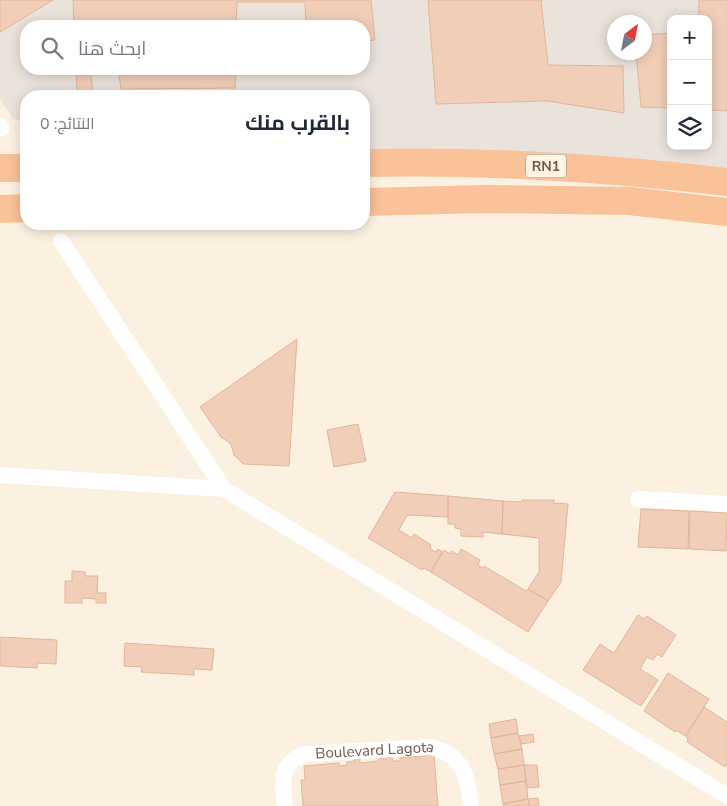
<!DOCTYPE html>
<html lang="ar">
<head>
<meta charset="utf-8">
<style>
  body { margin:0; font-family:"Nunito Sans",Cairo,sans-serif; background:#f6f6f7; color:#1f2937; direction:rtl }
  .controls { position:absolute; right:15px; top:15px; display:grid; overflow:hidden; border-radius:10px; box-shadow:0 2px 12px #0003 }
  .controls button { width:45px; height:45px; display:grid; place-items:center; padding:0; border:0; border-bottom:1px solid #e0e1e3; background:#fff; color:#1f2937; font:25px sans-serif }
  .compass { position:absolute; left:607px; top:15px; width:45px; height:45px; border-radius:50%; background:#fff; box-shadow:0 2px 12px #0003; rotate:32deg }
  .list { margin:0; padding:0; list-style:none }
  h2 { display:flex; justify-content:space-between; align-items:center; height:65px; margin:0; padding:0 20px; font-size:21px }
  h2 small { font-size:16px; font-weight:400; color:#747a83 }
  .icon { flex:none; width:28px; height:28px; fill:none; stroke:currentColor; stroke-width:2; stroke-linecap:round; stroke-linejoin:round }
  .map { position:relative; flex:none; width:727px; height:806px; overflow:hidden; direction:ltr }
  .search { position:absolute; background:#fff; box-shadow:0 2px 12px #0003; left:20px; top:20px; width:350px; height:55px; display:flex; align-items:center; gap:12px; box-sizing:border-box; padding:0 18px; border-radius:20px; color:#747a83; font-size:19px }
  .panel { position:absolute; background:#fff; box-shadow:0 2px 12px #0003; left:20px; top:90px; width:350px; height:140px; border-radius:20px; direction:rtl }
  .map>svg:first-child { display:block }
  .industrial { fill:#eae3dc; fill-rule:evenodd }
  .building { fill:#f1ceb8; stroke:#e4b499 }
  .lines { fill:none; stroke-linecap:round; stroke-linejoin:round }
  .minor { stroke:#fff; stroke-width:16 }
  .trunk { stroke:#f9c298; stroke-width:28 }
  .labels { text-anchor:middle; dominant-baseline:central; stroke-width:4.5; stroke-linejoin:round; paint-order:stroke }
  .shield { fill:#fff5e7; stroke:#9d8678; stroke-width:1 }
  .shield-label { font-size:14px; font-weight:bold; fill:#735748 }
  .street-label { font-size:15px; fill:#735748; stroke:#fff5e7 }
</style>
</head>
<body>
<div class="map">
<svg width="727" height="806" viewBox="0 0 727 806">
  <rect width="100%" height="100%" fill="#fcf1e1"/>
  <path class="industrial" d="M0,0H727V183L364,150V96H26V121L13,119L0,99ZM671,19H708V146H671ZM614,22H644V52H614ZM26,26H364V69H26Z"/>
  <path class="building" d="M0,0H53L0,32Z
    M73,0H371L375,40L364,41V26H306L305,2H237L236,26H74Z
    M428,0H541L548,65L623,66L624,113L547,101L436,104Z
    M699,0H727V111L708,110V19H699Z
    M671,33V108L641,107L636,52H644V35Z
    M76,69H90L93,91L77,92Z
    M118,69H236L235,88L121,89Z
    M297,339L289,466L243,464L234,455L231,444L221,437L200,407Z
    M358,424L366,461L334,467L327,430Z
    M395,492L448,496V517L407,515L399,530L412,538L414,534L431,545L430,549L436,552L438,549L442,552L431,572L424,568L422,570L368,538Z
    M448,496L503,501L502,534L483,532V537L461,536V529L455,528V524H448Z
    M522,500H554V503L568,504L561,582L548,601L528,589L539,572V538L502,534L503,501L521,502Z
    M641,509L689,511L688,549L638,547Z
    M690,511L727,513L726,551L689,549Z
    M461,549L480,560L478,565L483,568L484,566L526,591L528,589L548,601L528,632L431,572L444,550L450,554L452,551L458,555Z
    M72,571L85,572V576H98L97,593H106V603H96V599L82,598V603H65V581H72Z
    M638,615L644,619L647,616L676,635L662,657L657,654L653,660L647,657L640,669L658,680L641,706L583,670L600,644L614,653Z
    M0,637L57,640L56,664L37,663V668L0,666Z
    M125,643L214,649L212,670L194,669V675L141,672L142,667L124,666Z
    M668,673L709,699L685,736L676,730L675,732L644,711Z
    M704,707L727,722V763L725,767L687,742L688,739L686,737Z
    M516,719L518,733L491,738L489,724Z
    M518,733L522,749L494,754L491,738Z
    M533,734L534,742L521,744L519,736Z
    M522,749L524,765L498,769L494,754Z
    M434,755L438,806H303L301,780H305L304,766L339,763V766L347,765V762L355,761V759H360V763L379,761V759L392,757L393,761H400V758Z
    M524,765L526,781L500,785L498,769Z
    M524,765H537L539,787L527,788Z
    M526,781L528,799L503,804L500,785Z
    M538,798L539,806H529L528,799Z
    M528,799L529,806H504L503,804Z"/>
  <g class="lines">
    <g class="minor">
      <path d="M0,126L1,128"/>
      <path d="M61,241L224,489L727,796"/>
      <path d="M0,475L224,489"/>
      <path d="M638,499L727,504"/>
      <path id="s1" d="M285,806C282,783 279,763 305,754L430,747C463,754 467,775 471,806"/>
    </g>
    <path class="trunk" d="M364,163C485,160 606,168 727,182
      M0,168H26
      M364,202L487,199L629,201L727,212
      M0,209L26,208"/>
  </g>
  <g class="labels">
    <rect class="shield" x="526" y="154.5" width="40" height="23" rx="4"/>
    <g class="shield-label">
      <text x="546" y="166">RN1</text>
    </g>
    <g class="street-label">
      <text stroke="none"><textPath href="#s1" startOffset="132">Boulevard Lagota</textPath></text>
    </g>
  </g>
</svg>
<div class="controls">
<button>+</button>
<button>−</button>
<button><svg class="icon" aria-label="layers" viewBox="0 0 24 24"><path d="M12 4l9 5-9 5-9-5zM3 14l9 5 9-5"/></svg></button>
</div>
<svg class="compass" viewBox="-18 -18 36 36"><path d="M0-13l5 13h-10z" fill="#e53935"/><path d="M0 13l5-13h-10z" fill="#747a83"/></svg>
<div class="search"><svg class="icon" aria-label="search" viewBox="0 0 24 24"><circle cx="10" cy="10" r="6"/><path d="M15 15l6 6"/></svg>ابحث هنا</div>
<section class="panel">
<h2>بالقرب منك<small>النتائج: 0</small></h2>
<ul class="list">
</ul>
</section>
</div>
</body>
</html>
